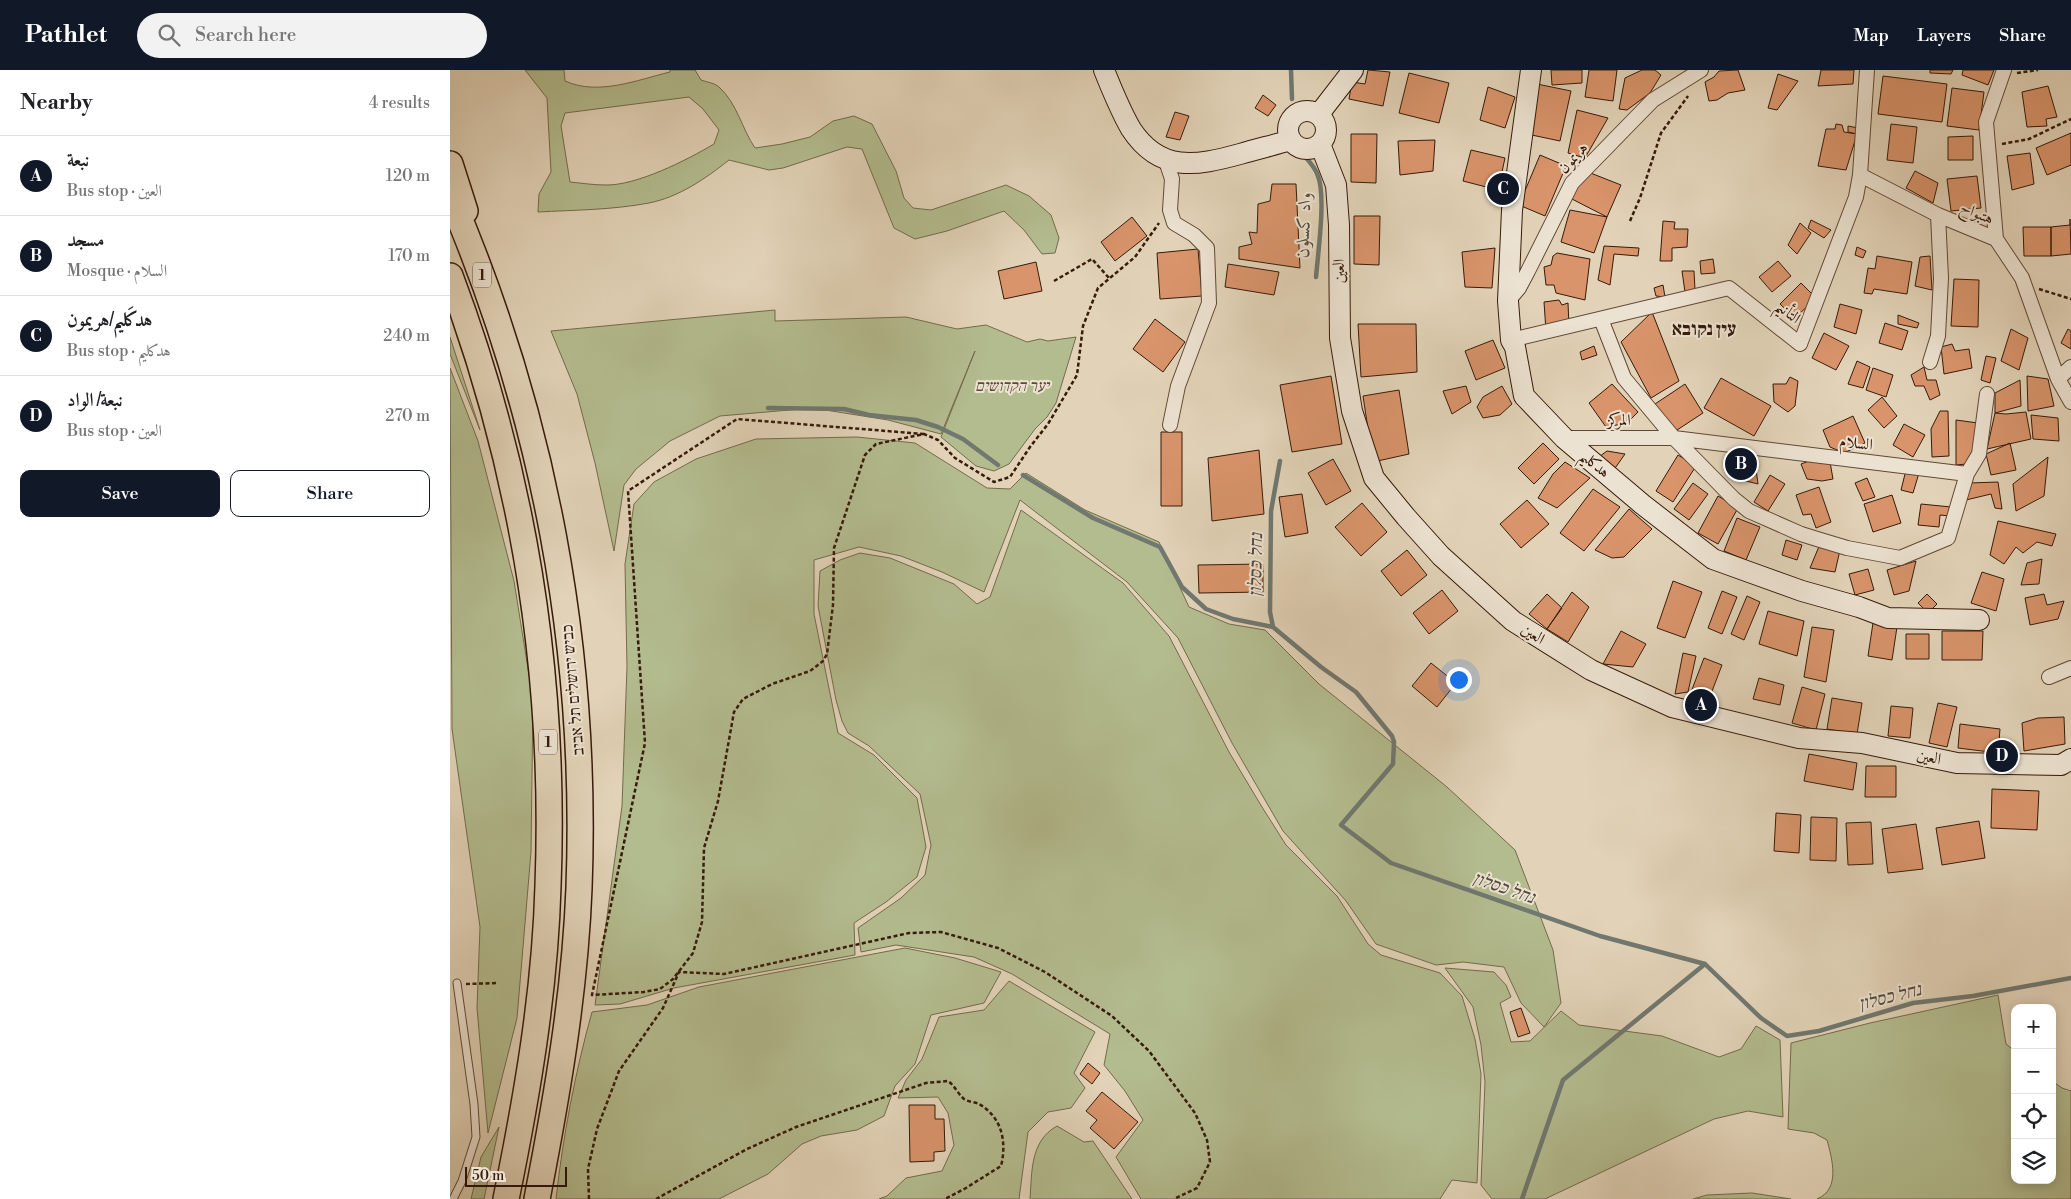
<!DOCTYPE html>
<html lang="en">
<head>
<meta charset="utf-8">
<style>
  body { margin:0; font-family:"Libre Bodoni",Amiri,"Frank Ruhl Libre",serif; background:#f2f2f2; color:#202124 }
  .controls { position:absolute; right:15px; bottom:15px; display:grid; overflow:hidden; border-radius:10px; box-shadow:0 2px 12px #0003 }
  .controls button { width:45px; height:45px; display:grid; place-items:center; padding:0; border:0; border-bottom:1px solid #e0e0e0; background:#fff; color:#202124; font:25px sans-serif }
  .scale { position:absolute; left:15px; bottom:12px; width:102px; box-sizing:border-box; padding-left:5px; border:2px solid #361a0a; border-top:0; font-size:14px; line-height:18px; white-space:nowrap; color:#361a0a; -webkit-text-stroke:4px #ece2d1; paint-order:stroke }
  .you { position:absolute; left:1008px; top:609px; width:18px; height:18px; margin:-12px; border:4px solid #fff; border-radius:50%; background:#1a73e8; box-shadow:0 0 0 8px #1a73e833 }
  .badge { display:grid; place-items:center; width:32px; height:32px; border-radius:50%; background:#111827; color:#fff; font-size:16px; font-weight:700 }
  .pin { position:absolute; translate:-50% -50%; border:2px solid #fff; box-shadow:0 1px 5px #0006 }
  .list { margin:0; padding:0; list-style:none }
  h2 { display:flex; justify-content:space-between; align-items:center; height:65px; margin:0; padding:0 20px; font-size:21px }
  h2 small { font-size:16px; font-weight:400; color:#757577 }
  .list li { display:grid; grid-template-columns:32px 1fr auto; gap:15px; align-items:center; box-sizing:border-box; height:80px; padding:0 20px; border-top:1px solid #e0e0e0 }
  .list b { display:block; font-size:19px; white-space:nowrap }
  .list p { margin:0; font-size:16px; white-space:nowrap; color:#757577 }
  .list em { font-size:16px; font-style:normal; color:#757577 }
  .actions { display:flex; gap:10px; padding:15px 20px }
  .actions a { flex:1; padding:11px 0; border:1px solid #111827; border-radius:10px; text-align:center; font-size:18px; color:#111827 }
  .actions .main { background:#111827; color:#fff }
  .icon { flex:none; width:28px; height:28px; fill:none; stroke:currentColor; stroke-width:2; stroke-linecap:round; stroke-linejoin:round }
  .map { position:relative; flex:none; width:1621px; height:1129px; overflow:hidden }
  header { display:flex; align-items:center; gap:30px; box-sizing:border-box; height:70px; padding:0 25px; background:#111827; color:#fff }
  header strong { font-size:24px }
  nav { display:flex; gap:28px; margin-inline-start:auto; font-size:18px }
  .search { width:350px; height:45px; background:#f2f2f2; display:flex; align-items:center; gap:12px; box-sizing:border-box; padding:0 18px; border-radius:28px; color:#757577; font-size:19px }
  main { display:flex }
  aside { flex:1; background:#fff }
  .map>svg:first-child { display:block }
  .green { fill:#b3bc8f; stroke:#746b4c; fill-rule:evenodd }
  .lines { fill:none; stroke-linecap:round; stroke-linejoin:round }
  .stream { stroke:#707870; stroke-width:4.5 }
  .building { fill:#d9946b; stroke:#361a0a }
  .lane-casing { stroke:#614836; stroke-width:9 }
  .street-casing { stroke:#614836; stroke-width:16 }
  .secondary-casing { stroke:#361a0a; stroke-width:22 }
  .highway-casing { stroke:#361a0a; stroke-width:28 }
  .path { stroke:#361a0a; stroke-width:2.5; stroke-dasharray:4 2.5; stroke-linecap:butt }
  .lane { stroke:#ece2d1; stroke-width:7 }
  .street { stroke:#ece2d1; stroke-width:14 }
  .secondary { stroke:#ece2d1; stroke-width:20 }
  .highway { stroke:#e2d3b8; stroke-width:25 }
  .labels { text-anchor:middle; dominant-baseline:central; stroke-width:4; stroke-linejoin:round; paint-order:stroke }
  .shield { fill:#ece2d1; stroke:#6d5646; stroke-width:1 }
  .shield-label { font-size:15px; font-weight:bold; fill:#361a0a }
  .street-label { font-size:16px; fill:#361a0a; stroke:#ece2d1 }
  .park-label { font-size:16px; font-style:italic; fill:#5c4b32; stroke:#ece2d1 }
  .water-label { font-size:18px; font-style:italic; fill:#53493d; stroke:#ece2d1 }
  .quarter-label { font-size:19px; font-weight:bold; fill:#361a0a; stroke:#ece2d1 }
</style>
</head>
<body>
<header>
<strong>Pathlet</strong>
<div class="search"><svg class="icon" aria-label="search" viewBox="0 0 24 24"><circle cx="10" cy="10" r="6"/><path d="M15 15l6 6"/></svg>Search here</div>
<nav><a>Map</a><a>Layers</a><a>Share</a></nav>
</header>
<main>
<aside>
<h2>Nearby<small>4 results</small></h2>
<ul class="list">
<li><span class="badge">A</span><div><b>نبعة</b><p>Bus stop · العين</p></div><em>120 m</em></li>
<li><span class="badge">B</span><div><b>مسجد</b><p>Mosque · السلام</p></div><em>170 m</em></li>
<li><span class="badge">C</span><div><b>هدكَليم/هريمون</b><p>Bus stop · هدكليم</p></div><em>240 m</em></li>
<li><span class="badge">D</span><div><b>نبعة/ الواد</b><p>Bus stop · العين</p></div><em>270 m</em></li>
</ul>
<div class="actions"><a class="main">Save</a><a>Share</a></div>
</aside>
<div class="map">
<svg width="1621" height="1129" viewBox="0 0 1621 1129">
  <rect width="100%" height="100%" fill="#e2d3b8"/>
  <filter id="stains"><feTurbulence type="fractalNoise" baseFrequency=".004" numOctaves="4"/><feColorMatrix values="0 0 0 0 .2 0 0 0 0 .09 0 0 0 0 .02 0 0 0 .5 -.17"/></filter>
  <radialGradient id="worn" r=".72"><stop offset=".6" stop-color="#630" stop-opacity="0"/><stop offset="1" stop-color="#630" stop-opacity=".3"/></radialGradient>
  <path class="green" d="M75,0H114L115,11C148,26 187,10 220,2V0H245L251,10C256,12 265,13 269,17C287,33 292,59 305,78L332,74L360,67L383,51L404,46L422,54L446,101L454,128L463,138L481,140L556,115L579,126L601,145L609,168L605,183L592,184L574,160L554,141L497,161L465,169L444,158L412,79L397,77L333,98L319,100L279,90C255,109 229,127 199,133C162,140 124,140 88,142L89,124L101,102L97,28ZM239,27L253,39L269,60L264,74C237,90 186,116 155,115C143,115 131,113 120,112L111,56L115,43Z
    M325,240V251L456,247L507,259L536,255L577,272L590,269L598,271L626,267L606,333L597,347L585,359L559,394L544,401L526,396L491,367L525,281L491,364L438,350L363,338L270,346L220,371L186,399L174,415L164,481L145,393L127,324L101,261Z
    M0,267L30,360L0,284Z
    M0,298L28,371L64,511L83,630L81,782L67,948L38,1063L27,938L30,857L2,659Z
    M407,367L465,373L537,418L560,419L576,403L635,440L709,472L739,537L779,554L815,560L869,614L997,717L1065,780L1103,880L1111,933L1094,957L1071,933L1054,897L1013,892L986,895L926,874L896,831L833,761L782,673L728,568L677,512L570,430L534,522L492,502L451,486L409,477L364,490V544L388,663L424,685L467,728L476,777L467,807L436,832L404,853L405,885L224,918L170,934L145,935L172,736L177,597L175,494L184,434L204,412L246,389L306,369Z
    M571,440L673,513L719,566L779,682L812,737L836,775L887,826L918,874L931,885L990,903L1012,926L1025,969L1031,1004L1027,1113L1002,1110L990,1129H691L666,1087L693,1050L675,1021L654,995L660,964L562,904L524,887L446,875L411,882L408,858L451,828L475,805L481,775L470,724L419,676L398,663L392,651L386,630L368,536L370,501L390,490L410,483L440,488L504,514L527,534L540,527Z
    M455,878L505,888L551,902L534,933L481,945L465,994L445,1016L434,1046L407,1060L371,1066L352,1074L318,1104L269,1129H106C113,1066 125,1003 142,942L197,935L249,917Z
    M995,898L1044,902L1056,915L1061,927L1050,933L1061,972L1080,971L1111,941L1129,955L1212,966L1269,987L1291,979L1306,956L1330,970L1333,1047L1298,1041L1264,1049L1095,1129H1042L1031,1115L1035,1012L1031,975L1023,937Z
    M559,911L645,962L624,1003L635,1018L621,1038L598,1042L578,1062L569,1129H429L437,1126L456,1108L492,1101L504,1075L498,1043L488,1027L448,1028L456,1010L472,989L489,947L534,940Z
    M1548,925L1556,974L1565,981V1110H1602V1011L1612,1018L1621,1021V1129H1367C1391,1119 1382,1089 1377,1070L1364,1063L1338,1059L1341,973L1420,953Z
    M607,1056L634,1072L643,1071L682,1129H580C582,1102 580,1071 607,1056Z
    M49,1057L34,1129H21L31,1087Z
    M1302,1123L1341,1129H1243L1257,1125Z"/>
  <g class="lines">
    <path class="stream" d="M841,0L842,29
      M850,81C857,89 865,96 868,106C876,127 868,183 866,207
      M318,338L394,339L419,345L466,350L488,357L513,369L548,395
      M830,391L821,441L820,542L823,557L871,597L906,622L942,666L944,672L943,694L891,755L941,793L1150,866L1255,894L1311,948L1337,966L1369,961L1463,933L1523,926L1621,908
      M573,405L643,448L710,477L732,517L756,539L783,549L823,557
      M1072,1129L1113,1010L1255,894"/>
  </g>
  <path class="building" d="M918,0L940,2L933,36L899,29L902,12L915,14Z
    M1101,0H1132V13L1102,15Z
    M1139,0H1167L1163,31L1135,27Z
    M1192,0H1205L1211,5L1200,23L1177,40L1169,39L1175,8Z
    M1288,0L1295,20L1278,23L1267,30L1259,31L1255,12L1264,7L1269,1Z
    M1371,0H1404L1403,14L1368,16Z
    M1480,0H1503L1501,4L1480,3Z
    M1513,0H1544L1538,15L1512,5Z
    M959,3L999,13L989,53L949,43Z
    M1328,4L1348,11L1327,40L1318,38Z
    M1433,6L1497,14L1492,52L1428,44Z
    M1087,14L1121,21L1110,71L1077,64Z
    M1598,16L1607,47L1596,49L1597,56L1577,57L1572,22Z
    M1038,17L1065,27L1055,58L1030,50Z
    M1502,18L1534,22L1529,60L1497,56Z
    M813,25L826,35L818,46L805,38Z
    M1127,40L1158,48L1135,88L1118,83Z
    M725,42L739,46L730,70L716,67Z
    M1386,54L1392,55L1394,62L1407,64L1396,100L1368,96L1376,59H1385Z
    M1441,54L1467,57L1463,93L1437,90Z
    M1398,56L1413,59L1407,64L1398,62Z
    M1621,63V95L1597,105L1586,78Z
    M901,64H927L926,113L901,112Z
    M1523,66V90H1498V67Z
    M985,70L983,101L950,105L948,71Z
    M1021,80L1055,88L1048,120L1013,111Z
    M1580,83L1584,114L1562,120L1557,86Z
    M1090,85L1116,96L1095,146L1069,135Z
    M1465,101L1488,113L1483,133L1456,118Z
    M1138,102L1171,115L1157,147L1120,128Z
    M1527,106L1531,138L1501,141L1497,109Z
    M822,114H846L850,198L789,189V177L802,174L799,162L807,163L808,134L820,131Z
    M1120,140L1157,147L1144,183L1111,172Z
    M904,146H930L929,195L904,194Z
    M682,147L697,166L665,191L651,172Z
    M1620,149L1621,184L1601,186V157L1620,155Z
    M1361,150L1381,160L1374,168L1358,158Z
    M1213,151L1225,152L1224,159H1238L1237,177L1222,178V191H1210Z
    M1350,153L1361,163L1347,184L1338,175Z
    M1573,157H1601V186H1574Z
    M1154,176L1189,178L1188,186L1164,184L1160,215L1148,210Z
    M1407,177L1416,181L1413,188L1405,185Z
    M1045,178L1042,218L1015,217L1012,182Z
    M748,179L752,226L710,229L707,183Z
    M1107,183L1140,189L1135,230L1106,223L1104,215H1096L1094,197L1101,195L1103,186Z
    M1427,186L1462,192L1457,224L1424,219L1422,224L1414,223L1418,198L1425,199Z
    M1480,186L1482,220L1465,216L1470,187Z
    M1263,189L1265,203L1251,204L1250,191Z
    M1328,191L1341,206L1322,222L1309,207Z
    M586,192L592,221L554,229L548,201Z
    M778,194L829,202L824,225L775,217Z
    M1232,201H1244L1245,220L1235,222Z
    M1504,209L1529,210L1528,257L1501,256Z
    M1351,213L1366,228L1345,248L1330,234Z
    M1213,215L1215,227L1206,226L1204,218Z
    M1109,230L1112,235L1118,233L1119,256L1096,261L1094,232Z
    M1390,234L1412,240L1406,264L1384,257Z
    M1202,242L1229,311L1201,328L1171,272Z
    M1448,245L1469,253L1467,258L1448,254Z
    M705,249L735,272L713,302L683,279Z
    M1435,253L1458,261L1452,280L1429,273Z
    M908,254H966L967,302L911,307Z
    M1561,259L1578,268L1569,300L1551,291Z
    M1618,259L1621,261V279L1611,273Z
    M1374,263L1399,276L1386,300L1362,288Z
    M1043,270L1055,298L1026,310L1015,281Z
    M1502,274L1505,281L1519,279L1522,298L1494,304L1491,277Z
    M1144,276L1147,285L1132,290L1130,282Z
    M1536,286L1546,288L1540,313L1531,310Z
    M1407,291L1420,297L1413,318L1398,314Z
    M1474,297L1477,310H1486L1490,325L1480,330L1474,316H1465L1461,305Z
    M1423,298L1443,305L1436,327L1416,320Z
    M881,306L892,374L842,382L830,315Z
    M1577,306L1598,309L1604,336L1578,341Z
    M1340,307L1348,311L1345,336L1338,342L1324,332L1323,314H1336Z
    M1271,308L1321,336L1304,366L1254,338Z
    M1570,310L1571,336L1545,343V323Z
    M1162,314L1188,342L1177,353L1156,357L1139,333Z
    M1235,314L1253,343L1224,362L1205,334Z
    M1016,316L1021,332L1002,344L993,321Z
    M1052,316L1062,334L1050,345L1033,348L1027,337L1033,327Z
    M949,320L959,384L923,392L913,326Z
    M1432,327L1447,346L1434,358L1418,340Z
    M1490,341H1498L1499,386L1482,387L1481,359Z
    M1576,342L1581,369L1537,379L1545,343L1556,344Z
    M1581,345L1608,348L1609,371L1583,369Z
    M1403,346L1415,373L1394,383L1380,377L1373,360Z
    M1506,350L1528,353V373L1517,394L1506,395Z
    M1454,354L1475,365L1463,387L1443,375Z
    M711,362H732V436H711Z
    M1093,373L1109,389L1084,414L1068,398Z
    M1560,373L1566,400L1541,405L1536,384Z
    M809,380L814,444L762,451L758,388Z
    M1157,381L1175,384L1163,401L1146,389Z
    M1304,384L1308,414L1280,407L1276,389Z
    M1228,385L1246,396L1223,432L1206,421Z
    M1598,387L1594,426L1566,441L1563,414Z
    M883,389L901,421L876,435L858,403Z
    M1362,390L1380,392L1383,409L1372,411L1357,409L1351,394Z
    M1115,392L1140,408L1107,438L1088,428L1103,404Z
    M1456,400L1469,403L1463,423L1451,420Z
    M1320,405L1335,414L1318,441L1304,432Z
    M1417,408L1425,427L1413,431L1405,413Z
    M1548,412L1552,439L1545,438L1541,424L1516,430L1519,413Z
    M1243,413L1258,424L1239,450L1224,439Z
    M1369,417L1381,452L1366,458L1361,444L1353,445L1346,425Z
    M1143,419L1170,437L1134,481L1110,463Z
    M852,424L858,463L835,467L829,427Z
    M1442,425L1451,453L1423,462L1414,434Z
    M1268,426L1288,438L1268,474L1248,463Z
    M1077,430L1099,454L1071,478L1050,454Z
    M912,433L937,462L911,486L885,457Z
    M1471,434L1501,437L1500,446L1490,445L1489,457L1468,455Z
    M1179,439L1202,459L1174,487L1162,488L1145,480Z
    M1287,448L1310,457L1296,490L1274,481Z
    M1548,451L1606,464L1602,476L1587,472L1573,483L1566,477L1554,494L1540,485Z
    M1336,470L1352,475L1347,490L1332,485Z
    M1370,474L1390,480L1385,502L1360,498Z
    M957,480L977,505L951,526L931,501Z
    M1592,489L1589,514L1571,515L1577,493Z
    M1466,491L1459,521L1444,525L1437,500Z
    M813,494V522L749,523L748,495Z
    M1418,499L1424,520L1405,525L1399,504Z
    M1532,502L1554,509L1546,541L1521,533Z
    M1223,511L1252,522L1235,568L1207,558Z
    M992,520L1008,541L979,564L963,543Z
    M1272,521L1287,527L1272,564L1258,558Z
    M1122,522L1139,537L1118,572L1097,559Z
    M1097,524L1112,538L1097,559L1079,544Z
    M1477,524L1487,534L1478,543L1468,533Z
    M1594,524L1597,535L1614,531L1608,549L1580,555L1575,528Z
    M1297,526L1310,532L1294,570L1281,564Z
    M1318,541L1354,551L1347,586L1309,574Z
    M1423,553L1447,557L1442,590L1418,586Z
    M1362,557L1384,560L1376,612L1354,607Z
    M1171,561L1196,574L1183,597L1153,594Z
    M1492,561H1533L1532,590H1492Z
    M1456,564H1479V589H1456Z
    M1233,583L1246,586L1238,622L1225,624Z
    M1254,588L1272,595L1259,629L1241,622Z
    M981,593L1006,613L987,637L962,616Z
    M1309,608L1334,615L1330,635L1303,629Z
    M1352,617L1375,624L1366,660L1342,653Z
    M1382,628L1412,633L1407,664L1377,659Z
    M1488,633L1507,637L1497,677L1479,673Z
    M1441,636L1463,638L1460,668L1438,666Z
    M1614,647L1615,674L1574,681L1572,653L1588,648Z
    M1510,654L1550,659L1548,683L1508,678Z
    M1359,684L1407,693L1403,720L1354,711Z
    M1416,696H1446V727H1415Z
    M1542,719L1589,721L1587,760L1541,758Z
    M1326,743L1351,745L1349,783L1324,781Z
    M1361,747L1387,748L1386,791L1360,790Z
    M1529,751L1535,788L1492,795L1486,758Z
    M1421,752L1423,794L1398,795L1396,753Z
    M1466,754L1473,799L1438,803L1432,759Z
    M1071,938L1080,963L1068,967L1060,942Z
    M638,993L650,1003L642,1014L630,1004Z
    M652,1022L688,1052L664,1079L640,1058L647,1050L636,1041Z
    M459,1035H485V1049H494L495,1081L484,1082V1091L460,1092Z"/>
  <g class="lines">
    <g class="lane-casing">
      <path id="lane" d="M3,1129L12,1111L26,1067L24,1034L7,913"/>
    </g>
    <g class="street-casing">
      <path id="street" d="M715,88L722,109L720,140L724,153L744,165L757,178L759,233L728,316L720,355
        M1410,105L1488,145L1546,169L1572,208L1608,309L1621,297
        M1546,169L1536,52L1554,0
        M1058,231L1069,218L1078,201L1122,113L1203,30L1251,0
        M1061,270L1279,218L1350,274L1406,127L1410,105L1417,0
        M1480,292L1488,266L1491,208L1488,145
        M1608,309L1621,332
        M1114,368H1224L1517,404L1498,468L1450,488L1397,478L1367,469L1351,464L1299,441L1284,429L1224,368L1174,308L1151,249
        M1517,404L1529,384L1537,324
        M1599,607L1621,598"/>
    </g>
    <g class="secondary-casing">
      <path id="secondary" d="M654,0C662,20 670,40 681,59C710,103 746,96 790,84C807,79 824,75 841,70
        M1081,0L1062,140L1058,231L1061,270L1065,277L1074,326L1114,368L1192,434L1263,489L1352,521L1409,537L1438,548L1529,550
        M838 60a19 19 0 1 1 38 0a19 19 0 1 1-38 0Z
        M869,44L903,0
        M870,74L886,115L889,155L890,268L902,341L924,408L956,447L991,486L1063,551L1141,600L1222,637L1349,668L1412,673L1507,693L1611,695L1621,689"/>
    </g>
    <g class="highway-casing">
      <path id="highway" d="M0,94L15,141
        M0,126C94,345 138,580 129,818C125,923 107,1026 87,1129
        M0,206C74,403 106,606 98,816C95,922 77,1026 56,1129"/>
    </g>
    <path class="path" d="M1567,3L1588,0
      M1552,74L1579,69L1621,49
      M1180,151L1190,128L1211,63L1238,26
      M604,211L642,189L659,208
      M1589,219L1621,229
      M474,364L287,349L178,421L195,673L142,925L194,922L210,919L223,909L243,883L252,852L254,778L268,731L284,642L293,629L322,614L360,601L373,591L377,584L383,535L384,478L415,385L426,374L474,364L488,370L505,388L544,412L560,407L580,377L598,354L627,305L633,256L648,218L685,187L709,153
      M16,914L48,913
      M139,1129L138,1099L147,1059L169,1001L213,938L229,902L274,904L459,863L491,862L548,878L595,902L662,946L699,981L745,1043L757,1070L760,1092L747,1118L724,1129
      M206,1129L297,1079L346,1057L476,1013L498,1011C505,1016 508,1024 514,1029C518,1032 525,1032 529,1034C552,1047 557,1072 551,1096L516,1118L495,1129"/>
    <use href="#lane" class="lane"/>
    <use href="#street" class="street"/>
    <use href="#secondary" class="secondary"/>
    <use href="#highway" class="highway"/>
  </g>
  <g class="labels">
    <g class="shield">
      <rect x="23" y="192.5" width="18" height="25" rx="4"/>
      <rect x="89" y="659.5" width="18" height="25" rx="4"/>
    </g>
    <g class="shield-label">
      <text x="32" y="205">1</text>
      <text x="98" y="672">1</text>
    </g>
    <g class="street-label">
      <text transform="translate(1123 88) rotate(-48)">هريمون</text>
      <text transform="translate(1527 143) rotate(23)">هتبواح</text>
      <text transform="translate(889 201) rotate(-90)">العين</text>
      <text transform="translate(1338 242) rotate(38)">التأنيم</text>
      <text x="1169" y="350">المركز</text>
      <text transform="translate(1406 373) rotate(7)">السلام</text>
      <text transform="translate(1145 394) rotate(40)">هدكليم</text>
      <text transform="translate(1083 564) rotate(32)">العين</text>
      <text transform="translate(123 620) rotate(-95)">כביש ירושלים תל אביב</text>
      <text transform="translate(1479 687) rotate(12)">العين</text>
    </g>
    <g class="park-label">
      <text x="562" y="316">יער הקדושים</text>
    </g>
    <g class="water-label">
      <text transform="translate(854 155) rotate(-88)">واد كسلون</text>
      <text transform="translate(806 495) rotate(-89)">נחל כסלון</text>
      <text transform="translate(1054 818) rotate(19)">נחל כסלון</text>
      <text transform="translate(1440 927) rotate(-14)">נחל כסלון</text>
    </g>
    <g class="quarter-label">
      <text x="1254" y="259">עין נקובא</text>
    </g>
  </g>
  <rect width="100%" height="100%" filter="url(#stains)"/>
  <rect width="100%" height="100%" fill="url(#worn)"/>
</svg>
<div class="controls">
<button>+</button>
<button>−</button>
<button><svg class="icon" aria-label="locate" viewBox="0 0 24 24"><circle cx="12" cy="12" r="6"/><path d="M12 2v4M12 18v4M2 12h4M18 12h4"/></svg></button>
<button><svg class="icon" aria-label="layers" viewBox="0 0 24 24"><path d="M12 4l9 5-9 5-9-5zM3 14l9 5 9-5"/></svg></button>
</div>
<div class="scale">50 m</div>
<div class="you"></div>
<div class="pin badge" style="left:1251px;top:635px">A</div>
<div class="pin badge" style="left:1291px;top:394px">B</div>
<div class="pin badge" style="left:1053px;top:119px">C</div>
<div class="pin badge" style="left:1552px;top:686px">D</div>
</div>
</main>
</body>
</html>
